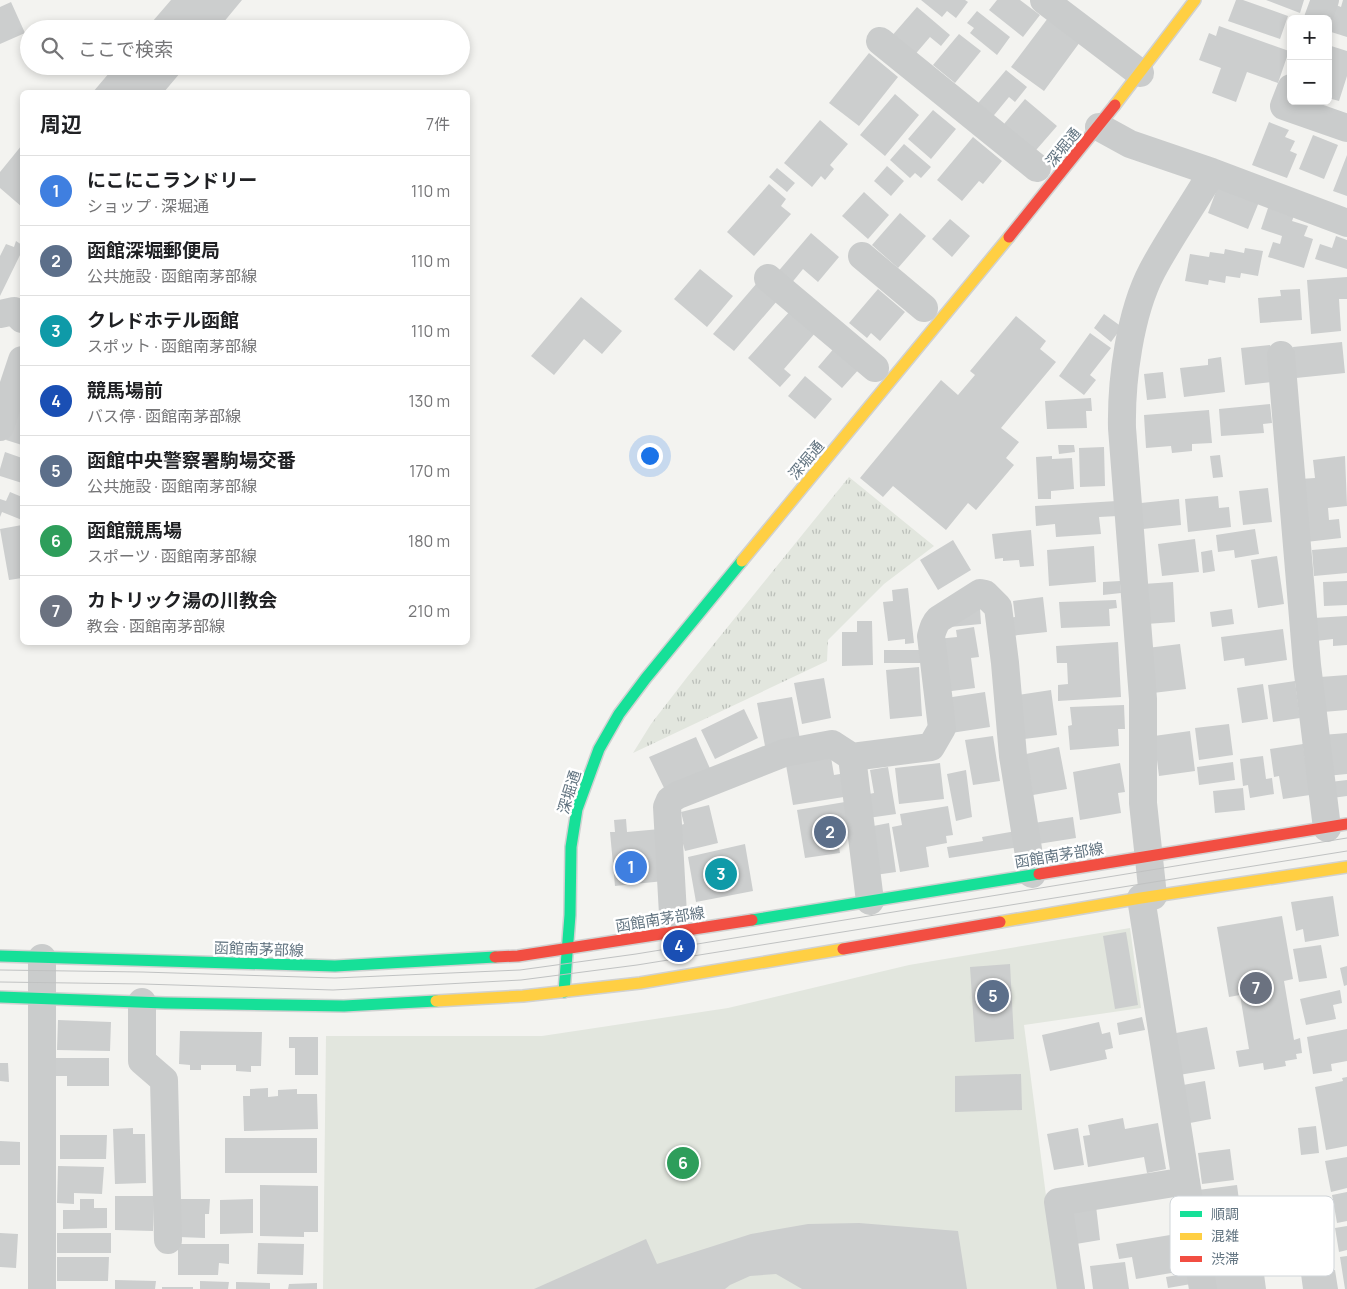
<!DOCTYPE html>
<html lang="ja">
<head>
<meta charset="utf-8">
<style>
  body { margin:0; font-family:Manrope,"Noto Sans JP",sans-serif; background:#f6f6f6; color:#202124 }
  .controls { position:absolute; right:15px; top:15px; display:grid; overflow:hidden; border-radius:8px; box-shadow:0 2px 8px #0003 }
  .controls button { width:45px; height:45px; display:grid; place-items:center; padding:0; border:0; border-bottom:1px solid #e0e0e0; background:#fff; color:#202124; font:25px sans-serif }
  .you { position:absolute; left:649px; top:455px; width:18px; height:18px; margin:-12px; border:4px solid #fff; border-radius:50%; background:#1a73e8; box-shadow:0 0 0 8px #1a73e833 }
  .badge { display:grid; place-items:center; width:32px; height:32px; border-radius:50%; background:#d93025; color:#fff; font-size:16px; font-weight:700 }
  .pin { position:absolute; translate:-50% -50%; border:2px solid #fff; box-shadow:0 1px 5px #0006 }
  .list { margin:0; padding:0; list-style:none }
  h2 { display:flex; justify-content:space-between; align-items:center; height:65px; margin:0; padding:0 20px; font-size:21px }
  h2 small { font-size:16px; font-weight:400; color:#757577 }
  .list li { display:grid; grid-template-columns:32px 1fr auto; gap:15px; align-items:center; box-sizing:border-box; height:70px; padding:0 20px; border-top:1px solid #e0e0e0 }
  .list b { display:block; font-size:19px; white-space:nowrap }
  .list p { margin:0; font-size:16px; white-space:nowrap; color:#757577 }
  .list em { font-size:16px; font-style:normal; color:#757577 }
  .icon { flex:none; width:28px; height:28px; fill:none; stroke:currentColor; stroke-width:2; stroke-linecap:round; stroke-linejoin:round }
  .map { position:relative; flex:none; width:1347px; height:1289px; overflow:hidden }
  .search { position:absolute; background:#fff; box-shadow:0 2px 8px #0003; left:20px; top:20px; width:450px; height:55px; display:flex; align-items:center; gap:12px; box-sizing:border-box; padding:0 18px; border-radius:28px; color:#757577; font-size:19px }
  .panel { position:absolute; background:#fff; box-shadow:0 2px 8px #0003; left:20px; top:90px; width:450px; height:555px; border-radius:8px }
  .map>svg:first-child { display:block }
  .park { fill:url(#park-tufts) }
  .pitch { fill:#e2e6de }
  .building { fill:#cccece }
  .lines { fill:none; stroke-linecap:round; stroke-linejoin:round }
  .fast-casing { stroke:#d0d1d1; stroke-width:14 }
  .slow-casing { stroke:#d0d1d1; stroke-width:14 }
  .jam-casing { stroke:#d0d1d1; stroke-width:14 }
  .street { stroke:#cacccc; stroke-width:28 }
  .fast { stroke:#16e098; stroke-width:11 }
  .slow { stroke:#ffcf43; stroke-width:11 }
  .jam { stroke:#f24e42; stroke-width:11 }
  .tram { stroke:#c0c2c2; stroke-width:1 }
  .labels { text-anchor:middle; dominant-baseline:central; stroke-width:5; stroke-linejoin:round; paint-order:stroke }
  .street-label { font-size:15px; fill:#627481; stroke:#fff }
  .key { fill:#fff; stroke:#d0d5d9; stroke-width:1 }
  .key-label { font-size:14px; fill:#627481 }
</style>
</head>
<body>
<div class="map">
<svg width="1347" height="1289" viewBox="0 0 1347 1289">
  <defs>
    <pattern id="park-tufts" width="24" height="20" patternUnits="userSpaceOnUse" patternTransform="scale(1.25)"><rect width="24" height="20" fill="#e2e6de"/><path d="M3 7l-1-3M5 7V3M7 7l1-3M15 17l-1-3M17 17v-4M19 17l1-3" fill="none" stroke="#bbbfb9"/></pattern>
  </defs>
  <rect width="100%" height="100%" fill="#f3f3f0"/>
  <path class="park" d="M849,477L934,546L884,584L828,640L827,661L633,753L651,724L688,676Z"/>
  <path class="pitch" d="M1130,928L1141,1008L1024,1025L1058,1289H323L326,1036H542L728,1008L909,965Z"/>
  <path class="building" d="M171,0H242L218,29H146Z
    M921,0H965L968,2L956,18L947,11L942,17Z
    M997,0H1020L1040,15L1023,37L989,10Z
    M1236,0H1243L1288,16L1280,39L1228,21Z
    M1266,0H1304L1300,13Z
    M1343,0H1347V37L1328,31L1336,5L1341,7Z
    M11,2L25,33L0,44V7Z
    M917,7L950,35L941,46L930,37L912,58L890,38Z
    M977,11L1010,37L997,55L970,33L974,28L967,23Z
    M1048,18L1080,42L1044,91L1011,67Z
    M1219,26L1289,51L1278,83L1247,72L1236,102L1212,93L1221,68L1199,60L1209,33L1216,36Z
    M959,34L981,51L955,83L933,65Z
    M1328,45L1347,51V76L1339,101L1328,98Z
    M869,53L898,77L859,126L829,103Z
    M115,66H186L164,92H93Z
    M1006,70L1027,87L1015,102L1009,97L990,120L974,108Z
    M895,94L919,115L885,156L860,135Z
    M1025,99L1057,126L1030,157L999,130Z
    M933,110L956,129L931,159L908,139Z
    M820,120L848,144L830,165L834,169L825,180L821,176L812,187L784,163Z
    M1269,122L1289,130L1285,137L1295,141L1290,151L1297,154L1287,178L1252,165Z
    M1313,135L1338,145L1324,179L1299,169Z
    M973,137L1002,161L983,184L979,181L962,201L937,180Z
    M904,144L931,167L921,178L915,173L910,178L890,160Z
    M22,145V207L0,188V172Z
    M1347,155V196L1333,191Z
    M887,166L904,181L891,196L874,181Z
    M777,168L795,183L787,192L769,177Z
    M769,184L786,199L781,206L791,214L754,256L727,232Z
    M1218,186L1259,202L1248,229L1208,213Z
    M864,192L889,215L868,239L842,216Z
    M1269,205L1295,213L1292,221L1308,226L1304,236L1313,239L1304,268L1268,257L1273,242L1280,244L1282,236L1261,229Z
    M900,213L926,236L898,268L872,245Z
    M950,219L970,236L952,257L932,239Z
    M811,233L839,257L818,282L803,269L790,285L776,274Z
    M1336,236L1347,240V269L1315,259L1320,244L1332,248Z
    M16,241L22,245V251L0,296V256L6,244L14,247Z
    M1245,248L1263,251L1258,276L1241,273L1240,278L1226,276L1225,283L1209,280L1208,285L1185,281L1190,254L1209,257L1210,252L1224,254L1225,249L1244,253Z
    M700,269L733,296L707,327L674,299Z
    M1347,277V299H1339L1341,331L1311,334L1307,280Z
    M757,283L777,301L734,351L713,334Z
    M878,289L905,312L880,341L871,333L867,338L849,323Z
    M1300,289L1302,320L1260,323L1258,298L1281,296L1280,290Z
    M581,297L622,331L602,354L584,339L554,375L531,356Z
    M791,310L816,332L784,369L791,375L780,387L748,358Z
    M1104,314L1122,327L1111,342L1094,328Z
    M1016,316L1046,341L1040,349L1056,362L1001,428L1019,442L1006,458L1014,465L976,510L968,503L946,530L893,486L883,497L860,478L941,380L958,395L975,375L970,371Z
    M1090,333L1111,348L1090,375L1096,380L1084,395L1059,376Z
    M1342,342L1345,373L1296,378L1293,347Z
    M1270,345L1273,382L1245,385L1241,348Z
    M836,346L860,368L842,388L818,367Z
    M1221,357L1225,392L1184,397L1180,368L1208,365V359Z
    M1163,372L1166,398L1147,400L1144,374Z
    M805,376L832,399L815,419L788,396Z
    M1091,398L1092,411H1086L1087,428L1047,429L1045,401Z
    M19,401L22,402V445L6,440Z
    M1270,404L1272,423L1263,424L1264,433L1221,436L1219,409Z
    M1209,410L1212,443L1192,444V451L1172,453L1171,446L1146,448L1144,415Z
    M1058,445H1074L1075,452L1059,454Z
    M1104,447L1105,486L1080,487L1079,448Z
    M5,452L22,458V483L0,476V469Z
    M1220,455L1223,477L1213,478L1210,456Z
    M1052,456V459L1072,458L1074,489L1051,491V499H1038L1036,457Z
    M1345,456L1347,506L1328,508L1329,520L1339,519L1341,538L1306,542L1300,479L1315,478L1313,460Z
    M1268,488L1272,522L1243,525L1239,491Z
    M10,492L22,497V520L2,512L0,517V499L6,501Z
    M1218,496L1219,508L1229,507L1231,527L1188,532L1185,499Z
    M1179,499L1181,525L1143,529L1141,503Z
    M1117,501L1118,516L1099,517L1101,534L1056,537L1055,524L1036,526L1035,506Z
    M22,525V578L9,580L0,529Z
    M1255,529L1259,554L1235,558L1234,550L1218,552L1216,535Z
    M1031,530L1034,566L1020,567L1019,560L1003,561V558L995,559L992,534Z
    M1195,539L1199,572L1162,576L1158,544Z
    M953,540L971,570L938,590L920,560Z
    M1094,546L1096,582L1049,586L1047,550Z
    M1347,547V573L1314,576L1312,550Z
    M1212,550L1215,571L1203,573L1201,552Z
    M1277,556L1284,604L1258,608L1251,560Z
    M1120,581L1121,593L1103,595V582Z
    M1347,581V605L1324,606L1323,582Z
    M1173,582L1175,622L1146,624L1143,584Z
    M908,588L914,643L905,644V639L888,641L883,602L893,601L892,590Z
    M1043,597L1047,632L1010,636L1008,618L1015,617L1013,601Z
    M1116,600L1117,608L1109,609L1110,626L1061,628L1059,602Z
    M980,608L981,624L950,627Z
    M1232,609L1234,624L1212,627L1210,612Z
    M1347,616V645L1333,646V639L1316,641L1314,618Z
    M857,621H872L873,665L842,666V632H857Z
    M974,627L979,657L971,658L975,688L944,692L937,639L957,637L956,630Z
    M1283,629L1287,660L1245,666L1244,658L1224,661L1221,637Z
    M1118,642L1121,697L1058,701V685L1068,684L1067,663H1057L1056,646Z
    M1180,644L1186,689L1153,693L1147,648Z
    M884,650H921L920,663H884Z
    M919,667L922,716L890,719L886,670Z
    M1347,675V710L1323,712L1320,677Z
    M824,678L831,718L802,724L794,683Z
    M1295,681L1300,718L1273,722L1268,685Z
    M1263,684L1268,719L1242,723L1237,688Z
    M1051,690L1057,735L1024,739L1018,695Z
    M985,692L990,727L951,733L946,698Z
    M792,697L800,739L765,746L757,703Z
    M1124,705L1125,729H1118L1119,746L1070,750L1068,726L1072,725L1070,707Z
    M744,709L758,738L715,759L701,730Z
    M1229,724L1233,755L1199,760L1195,728Z
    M1190,731L1195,771L1159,776L1154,736Z
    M1347,733V774L1326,776L1322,735Z
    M993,736L1000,781L973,785L965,740Z
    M696,737L712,773L665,790L649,757Z
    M1303,744L1310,795L1283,799L1279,776L1274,777L1270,749Z
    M1059,747L1067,789L1033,795L1026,754Z
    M1263,756L1266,779L1272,778L1274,794L1250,798L1248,785L1243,786L1240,759Z
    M831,757L834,775L846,773L850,796L793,805L786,765Z
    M1233,762L1235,780L1199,785L1197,767Z
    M940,763L944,799L899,804L895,768Z
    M1120,763L1125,792L1118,793L1121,813L1080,820L1073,772Z
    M888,767L896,814L868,818L864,795L874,793L870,770Z
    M966,770L972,817L956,821L947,774Z
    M1347,780V796L1332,798L1330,782Z
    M1243,788L1245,810L1215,813L1213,791Z
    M845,802L850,827L836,829L840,853L805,858L797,810Z
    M709,805L718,843L685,851L678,826L684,824L681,812Z
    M948,806L953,835L946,836L947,843L926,847L929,867L900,872L892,827L902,825L900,814Z
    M1073,817L1076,838L1038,844L1034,823Z
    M626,819L627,832L660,829L664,881L615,886L610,832H615L614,820Z
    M889,823L896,872L875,875L868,827Z
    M1016,831L1019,847L949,858L947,847L983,841L982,837Z
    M745,844L753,891L696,902L688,857Z
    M1333,896L1339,936L1305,942L1303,929L1296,931L1291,902Z
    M1282,916L1293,979L1284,981L1294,1040L1300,1038L1302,1053L1296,1054L1297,1059L1285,1061L1286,1066L1264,1070L1263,1063L1239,1067L1236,1051L1249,1049L1240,995L1229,997L1217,927Z
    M1126,932L1138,1005L1115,1009L1103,936Z
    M1321,945L1327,978L1299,982L1293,949Z
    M1010,964L1014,1039L975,1042L970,967Z
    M1347,966V985L1344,986L1340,968Z
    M1340,990L1342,1003L1333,1005L1336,1019L1306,1025L1300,999Z
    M1142,1017L1145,1030L1119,1035L1117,1023Z
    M58,1020L111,1022L110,1051L57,1050Z
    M1099,1022L1102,1034L1110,1032L1113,1048L1105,1050L1107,1059L1050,1071L1042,1035Z
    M1207,1027L1215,1069L1179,1075L1171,1034Z
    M1347,1029V1061L1331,1064L1332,1071L1313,1074L1307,1037Z
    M180,1031L262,1032L261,1066H251V1072L236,1071V1065H201V1070H190V1065L179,1064Z
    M289,1037H318V1075H295V1048H289Z
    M54,1058H109V1086H67V1076H55Z
    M0,1063H8L9,1082L0,1081Z
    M1021,1074L1022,1110L955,1112V1076Z
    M1347,1077V1146L1326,1150L1315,1087L1343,1081L1342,1078Z
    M1205,1081L1211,1119L1190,1123L1183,1085Z
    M268,1088V1097L278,1096V1090L297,1089V1094H317L318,1129L244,1131L243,1096H250V1089Z
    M1123,1118L1125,1129L1158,1123L1166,1169L1147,1173L1144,1157L1088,1167L1083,1136L1090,1135L1088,1125Z
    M1316,1126L1319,1153L1301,1155L1298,1128Z
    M133,1128V1134H145L146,1183L115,1184L113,1129Z
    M1078,1128L1084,1165L1054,1170L1047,1134Z
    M60,1135H107L106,1159H60Z
    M225,1138H317V1173H225Z
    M0,1141L20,1142V1165H0Z
    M1230,1149L1234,1180L1202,1184L1198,1153Z
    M1347,1157V1188L1331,1192L1325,1161Z
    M58,1166L104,1167L102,1194L74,1193V1204L57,1203Z
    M260,1185L318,1186V1232H304V1237L260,1236Z
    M1237,1185L1241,1216L1256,1214L1266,1289H1212L1198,1190Z
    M1347,1192V1221L1337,1223L1332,1195Z
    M115,1196H154L153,1231L115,1230Z
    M80,1199H94V1208H107V1228L63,1229V1210H80Z
    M181,1199H210L209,1214H205V1238L179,1237Z
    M253,1199V1233L220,1234V1200Z
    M1096,1206L1100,1240L1076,1244L1071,1209Z
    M859,1223L958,1231L967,1289H802L776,1274L750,1276L730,1285L725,1289H534L646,1239L657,1264L751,1234L808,1224Z
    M1347,1226V1250L1339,1252L1335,1228Z
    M0,1233L18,1234L16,1268L0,1267Z
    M57,1233H111V1253H57Z
    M1170,1235L1177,1272L1136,1279L1132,1257L1119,1259L1116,1244Z
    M258,1243L304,1244L303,1275L257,1274Z
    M178,1244H229V1264L219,1263L218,1275H178Z
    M1347,1256V1289H1345L1340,1257Z
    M57,1257H109L108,1281H57Z
    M1125,1262L1129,1289H1093L1090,1266Z
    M1335,1270L1338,1289H1303L1301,1274Z
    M1189,1273L1191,1284L1168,1288L1166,1277Z
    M115,1280L156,1281L155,1289H115Z
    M200,1281L229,1282L228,1289H200Z
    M236,1282L270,1283V1289H236Z
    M317,1283V1289H288L289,1284Z
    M162,1287H193V1289H162Z"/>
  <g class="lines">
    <g class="fast-casing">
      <path id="fast" d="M752,920L1039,874
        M0,956L335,966L495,957
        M564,992L570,915L571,847L577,809L599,749L619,714L646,678L742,561
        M0,997L165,1003L344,1006L436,1001"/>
    </g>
    <g class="slow-casing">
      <path id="slow" d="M1115,105L1195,0
        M742,561L1009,237
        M1000,922L1141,898L1347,867
        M436,1001L523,996L640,983L843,949"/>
    </g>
    <g class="jam-casing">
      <path id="jam" d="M1009,237L1115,105
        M1039,874L1347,824
        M843,949L1000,922
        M495,957L518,956L752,920"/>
    </g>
    <path class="street" d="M1044,0L1140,73
      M1318,19L1325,0
      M880,41L1037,168
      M1291,88L1284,106L1347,128
      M1099,127L1130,144L1212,172C1193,205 1170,237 1152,271C1130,313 1121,380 1122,428L1143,699V803L1153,896
      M1212,172L1347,223
      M862,256L924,308
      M768,278L875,368
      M0,314L14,311L22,319
      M1281,355L1307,665L1327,828
      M0,427L22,360
      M1141,898L1203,1289
      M870,901L852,757L931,747L942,728L931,636C933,629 934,624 939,619L980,593L985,594L998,607L1005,663L1013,756L1032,874
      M674,932L667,807L670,800L678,795L784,753L832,744L852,757
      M42,958V1289
      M142,1002V1061L164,1080L168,1240
      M1071,1289L1058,1202L1186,1181"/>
    <use href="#fast" class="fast"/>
    <use href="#slow" class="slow"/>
    <use href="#jam" class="jam"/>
    <path class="tram" d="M0,970L142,972L335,978L520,970L636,954L1347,838
      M0,982L143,984L333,990L521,980L637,965L1347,851"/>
  </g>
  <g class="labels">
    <g class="street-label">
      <text transform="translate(1063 147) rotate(-51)">深堀通</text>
      <text transform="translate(806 460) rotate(-50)">深堀通</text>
      <text transform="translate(569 792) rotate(-73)">深堀通</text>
      <text transform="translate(1059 855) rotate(-9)">函館南茅部線</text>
      <text transform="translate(660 919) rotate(-9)">函館南茅部線</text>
      <text transform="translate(259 949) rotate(2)">函館南茅部線</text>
    </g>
  </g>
  <rect x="1170" y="1196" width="164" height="80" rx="8" class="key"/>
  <rect x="1180" y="1211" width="22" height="6" fill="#16e098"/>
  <rect x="1180" y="1233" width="22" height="7" fill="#ffcf43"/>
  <rect x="1180" y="1256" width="22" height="6" fill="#f24e42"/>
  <g class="key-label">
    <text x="1211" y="1219">順調</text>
    <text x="1211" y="1241">混雑</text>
    <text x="1211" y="1264">渋滞</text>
  </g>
</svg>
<div class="controls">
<button>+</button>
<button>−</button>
</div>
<div class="you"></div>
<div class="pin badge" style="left:631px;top:867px;background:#3f7fe0">1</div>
<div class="pin badge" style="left:830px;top:832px;background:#5c6f8a">2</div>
<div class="pin badge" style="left:721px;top:874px;background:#0f9aa8">3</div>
<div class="pin badge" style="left:679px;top:946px;background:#1a4fb4">4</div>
<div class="pin badge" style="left:993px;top:996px;background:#5c6f8a">5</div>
<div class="pin badge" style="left:683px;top:1163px;background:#2e9e5b">6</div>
<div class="pin badge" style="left:1256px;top:988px;background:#6b7280">7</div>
<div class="search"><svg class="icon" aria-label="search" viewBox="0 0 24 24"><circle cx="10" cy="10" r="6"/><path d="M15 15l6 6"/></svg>ここで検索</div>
<section class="panel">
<h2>周辺<small>7件</small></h2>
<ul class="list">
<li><span class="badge" style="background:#3f7fe0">1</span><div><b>にこにこランドリー</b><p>ショップ · 深堀通</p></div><em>110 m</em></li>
<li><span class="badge" style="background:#5c6f8a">2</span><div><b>函館深堀郵便局</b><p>公共施設 · 函館南茅部線</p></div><em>110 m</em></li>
<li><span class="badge" style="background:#0f9aa8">3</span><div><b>クレドホテル函館</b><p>スポット · 函館南茅部線</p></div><em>110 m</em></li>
<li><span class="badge" style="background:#1a4fb4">4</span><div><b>競馬場前</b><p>バス停 · 函館南茅部線</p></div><em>130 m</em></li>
<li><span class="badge" style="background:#5c6f8a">5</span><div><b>函館中央警察署駒場交番</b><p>公共施設 · 函館南茅部線</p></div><em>170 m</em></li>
<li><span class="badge" style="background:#2e9e5b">6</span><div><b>函館競馬場</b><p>スポーツ · 函館南茅部線</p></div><em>180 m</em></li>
<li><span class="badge" style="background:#6b7280">7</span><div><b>カトリック湯の川教会</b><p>教会 · 函館南茅部線</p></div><em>210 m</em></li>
</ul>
</section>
</div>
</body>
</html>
